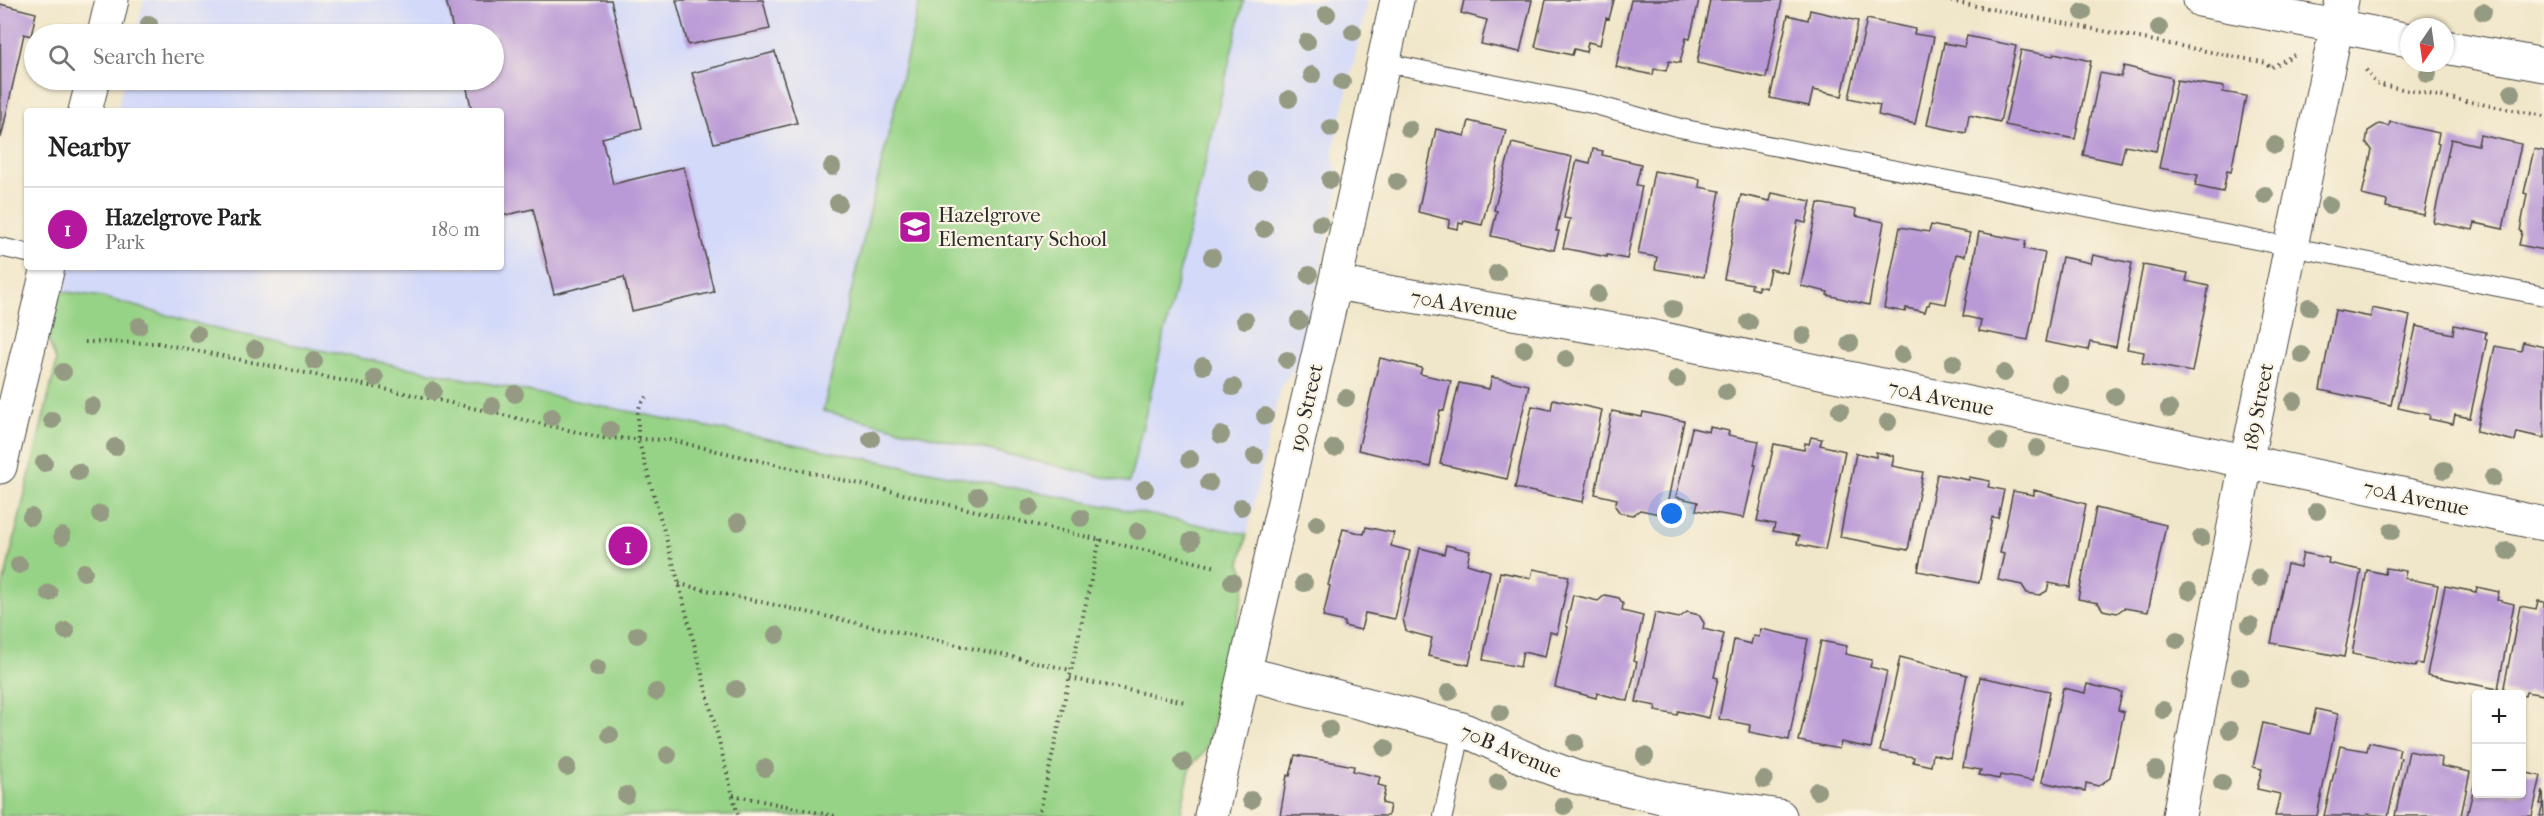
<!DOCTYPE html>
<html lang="en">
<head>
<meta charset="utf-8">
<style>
  body { margin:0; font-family:"IM FELL French Canon",serif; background:#f2f2f2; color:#222 }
  .controls { position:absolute; right:18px; bottom:18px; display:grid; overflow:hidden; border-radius:6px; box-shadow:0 2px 4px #0004 }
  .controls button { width:54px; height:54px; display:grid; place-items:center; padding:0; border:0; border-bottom:2px solid #e0e0e0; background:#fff; color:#222; font:30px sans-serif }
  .compass { position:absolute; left:2400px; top:18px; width:54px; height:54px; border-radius:50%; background:#fff; box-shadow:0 2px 4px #0004; rotate:193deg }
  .you { position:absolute; left:1672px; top:514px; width:21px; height:21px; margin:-15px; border:4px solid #fff; border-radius:50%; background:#1a73e8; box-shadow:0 0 0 9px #1a73e833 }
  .badge { display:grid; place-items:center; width:39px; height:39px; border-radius:50%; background:#b5179e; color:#fff; font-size:20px; font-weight:700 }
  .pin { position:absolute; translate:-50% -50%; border:3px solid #fff; box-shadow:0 2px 6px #0006 }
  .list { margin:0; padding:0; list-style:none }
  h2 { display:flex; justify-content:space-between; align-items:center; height:78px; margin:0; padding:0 24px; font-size:26px }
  h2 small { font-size:20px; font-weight:400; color:#767676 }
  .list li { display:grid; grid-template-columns:39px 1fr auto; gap:18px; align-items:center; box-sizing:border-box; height:84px; padding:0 24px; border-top:2px solid #e0e0e0 }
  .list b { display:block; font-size:22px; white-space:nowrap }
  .list p { margin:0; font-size:20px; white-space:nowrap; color:#767676 }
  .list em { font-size:20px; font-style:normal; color:#767676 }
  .icon { flex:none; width:33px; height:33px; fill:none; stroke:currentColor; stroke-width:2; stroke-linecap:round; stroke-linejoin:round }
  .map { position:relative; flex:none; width:2544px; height:816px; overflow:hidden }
  .search { position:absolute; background:#fff; box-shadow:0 2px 4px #0004; left:24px; top:24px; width:480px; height:66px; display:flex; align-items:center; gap:15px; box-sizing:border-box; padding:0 21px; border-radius:33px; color:#767676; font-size:22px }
  .panel { position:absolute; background:#fff; box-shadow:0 2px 4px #0004; left:24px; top:108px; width:480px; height:162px; border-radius:6px }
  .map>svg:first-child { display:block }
  .built { fill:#d3d9f9 }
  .green { fill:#97d387; stroke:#617f59; stroke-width:1.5 }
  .building { fill:#ba9ad6 }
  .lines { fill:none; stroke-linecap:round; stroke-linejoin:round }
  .service-casing { stroke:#494743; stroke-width:20 }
  .minor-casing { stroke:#494743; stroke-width:35 }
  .path { stroke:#494743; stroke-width:4; stroke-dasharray:1.5 4.5; stroke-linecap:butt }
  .service { stroke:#fff; stroke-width:18 }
  .minor { stroke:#fff; stroke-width:33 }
  .tree { fill:#959b82 }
  .labels { text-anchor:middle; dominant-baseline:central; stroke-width:4.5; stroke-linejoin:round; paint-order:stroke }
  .poi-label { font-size:21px; fill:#2b2b2b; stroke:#fcf5e5; text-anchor:start }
  .street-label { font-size:21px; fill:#2b2b2b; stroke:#fcf5e5 }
</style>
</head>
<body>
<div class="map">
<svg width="2544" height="816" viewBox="0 0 2544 816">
  <rect width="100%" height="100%" fill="#fcf5e5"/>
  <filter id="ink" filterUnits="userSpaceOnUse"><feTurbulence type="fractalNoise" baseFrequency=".0167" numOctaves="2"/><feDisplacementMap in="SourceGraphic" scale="12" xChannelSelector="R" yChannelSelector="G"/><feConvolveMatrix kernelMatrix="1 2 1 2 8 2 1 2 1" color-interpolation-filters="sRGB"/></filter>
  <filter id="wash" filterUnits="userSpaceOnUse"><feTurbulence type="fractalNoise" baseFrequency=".008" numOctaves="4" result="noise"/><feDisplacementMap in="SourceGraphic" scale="24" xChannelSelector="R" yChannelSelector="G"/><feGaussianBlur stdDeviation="1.35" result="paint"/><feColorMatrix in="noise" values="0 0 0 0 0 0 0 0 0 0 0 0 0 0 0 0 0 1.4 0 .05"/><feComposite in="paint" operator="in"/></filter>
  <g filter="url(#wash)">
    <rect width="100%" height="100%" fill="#f0e6c9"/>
    <path class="built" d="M144,0H1368L1334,147L1333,159L1340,176L1339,188L1298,363L1280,388L1247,534L224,331L102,297L60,291L66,267H501V111H117L124,80H494V34H135Z"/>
    <path class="green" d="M920,0H1244L1129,483L823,411Z
      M60,291L102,297L224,331L1247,534L1240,564L1247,577L1208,744L1203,754L1191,765L1180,816H0V598L55,369L56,360L48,340Z"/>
    <g id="blocks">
      <path class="building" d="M446,0H611L642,128L602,138L613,184L684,167L714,292L632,311L624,277L554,294L533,209L501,216V111H472L465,80H494V34H454Z
        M676,0H763L770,29L688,45Z
        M1464,0H1532L1520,52L1481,44L1487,20L1461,13Z
        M1546,0H1614L1609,19L1606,18L1600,45L1588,42L1586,52L1574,49L1572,55L1535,47Z
        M1631,0H1699L1690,39L1686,38L1680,63L1669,61L1666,71L1654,69L1653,75L1616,67Z
        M1710,0H1782L1766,78L1697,63Z
        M0,4L36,13L31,36L24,34L1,138Z
        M1810,10L1858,21L1842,96L1813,90L1809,106L1770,98L1788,15L1808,20Z
        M1867,19L1915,29L1914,34L1934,37L1915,124L1878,115L1880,105L1849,98Z
        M1967,36L2016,46L2000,122L1969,115L1966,133L1927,125L1944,43L1964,47Z
        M2021,50L2053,56L2054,53L2091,61L2075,139L2005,125Z
        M775,52L797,123L714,143L692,73Z
        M2124,66L2172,78L2156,151L2125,145L2121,163L2083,155L2100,73L2121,77Z
        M2177,80L2224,87L2223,92L2246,96L2231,172L2227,171L2223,192L2195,186L2198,175L2159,168Z
        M1469,121L1506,130L1482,225L1464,221L1463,224L1459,223L1458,229L1448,227L1450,220L1418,212L1436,129L1465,136Z
        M2390,122L2439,133L2437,143L2439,144L2424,215L2386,207L2387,201L2362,195L2372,150L2366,142L2368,131L2379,124L2389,126Z
        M2480,135L2521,144L2503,229L2475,223L2473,230L2433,222L2451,139L2478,145Z
        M1512,143L1572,157L1556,231H1559L1554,250L1491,236L1497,211L1494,210Z
        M1593,149L1603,151L1602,155L1641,164L1636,185L1642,186L1627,259L1607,255V257L1563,248L1570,219L1564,218L1577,160L1590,163Z
        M2534,149L2544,151V250L2519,245L2522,232L2520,231L2527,194L2524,193Z
        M1654,171L1700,179L1699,187L1720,191L1704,277L1655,269L1657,257L1638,254Z
        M1772,193L1811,201L1806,223L1798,221L1787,273L1770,269L1766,288L1758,286V290L1751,288L1752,284L1724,279L1741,195L1770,201Z
        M1818,203L1856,210L1855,216L1884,222L1869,305L1827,295L1828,292L1801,286Z
        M1931,225L1970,233L1965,256L1956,254L1946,304L1930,301L1929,305H1927L1925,312L1906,308L1905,312L1884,308L1900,227L1929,232Z
        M1979,232L2026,241L2024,249L2045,253L2028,340L1979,331L1981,320L1963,316Z
        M2093,255L2132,263L2116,347L2090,342L2088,350L2045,342L2062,257L2091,263Z
        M2143,265L2188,273L2186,281L2209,286L2192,372L2142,363L2144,352L2127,349Z
        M2372,308L2410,316L2391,405L2320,390L2335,310L2371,317Z
        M2454,325L2486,332L2485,339L2487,340L2470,418L2455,415L2453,424L2429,419L2430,415L2398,408L2416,326L2453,334Z
        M2523,342L2544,347V438L2517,432L2515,441L2476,432L2495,346L2521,351Z
        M1380,358L1422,368L1420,374L1451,381L1444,411L1440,410L1430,467L1358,450Z
        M1492,377L1529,385L1507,479L1440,464L1459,383L1489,389Z
        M1553,399L1602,410L1583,502L1515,488L1532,406L1551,410Z
        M1612,411L1642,417L1643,412L1684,421L1665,515L1640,510L1633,515L1620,513L1615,506L1617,499L1595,494Z
        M1710,427L1729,431L1728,435L1759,441L1754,465H1756L1744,518L1696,510L1698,502L1676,497L1692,428L1709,432Z
        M1811,437L1822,439L1820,445L1845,451L1825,550L1797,544L1799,536L1773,531L1775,524L1757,521L1774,444L1804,450L1805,443L1809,444Z
        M1876,452L1894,456L1892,466L1923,472L1908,550L1840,537L1856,453L1876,457Z
        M1937,474L1969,480V477L1990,481L1988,487L2004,490L1998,518L1992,517L1979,583L1918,571Z
        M2034,490L2086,504L2070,587L2049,583L2047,591L2040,595L2027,593L2022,585L1998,580L2004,554L2000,553L2013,491L2034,495Z
        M2096,508L2166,525L2148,612L2124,608L2117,613L2103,610L2098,603L2078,599Z
        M1366,527L1394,533L1391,546L1410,551L1395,619L1365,613L1361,630L1344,626L1345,622L1323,617L1330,586L1328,585L1343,529L1364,534Z
        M1446,545L1470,551L1467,564L1490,571L1469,665L1428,656L1432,638L1406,631L1403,619L1420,548L1444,554Z
        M2303,553L2329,558L2328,563L2361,570L2344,657L2271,643L2287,564L2300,567Z
        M2386,568L2406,571L2404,578L2438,585L2422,664L2417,663L2415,667L2352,654L2367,570L2385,574Z
        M1533,569L1569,576L1557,634L1550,632L1545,657L1523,652L1520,667L1483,660L1500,572L1531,578Z
        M2445,586L2476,592L2477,587L2499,592L2497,600L2514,604L2498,689L2427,675Z
        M1573,595L1598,601L1605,595L1619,598L1623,604L1622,611L1643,616L1633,661L1637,662L1628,701L1597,693L1596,698L1555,687L1568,627L1566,626Z
        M2538,601L2544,602V695L2526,692L2525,696L2503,692L2520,606L2536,609Z
        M1687,612L1699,615L1704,623L1703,629L1724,634L1714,677L1718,678L1709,718L1678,711L1677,715L1655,711L1656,706L1636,702L1655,613L1679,618Z
        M1761,629L1808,639L1789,740L1749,732L1750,725L1719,719L1734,640L1751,644L1753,636L1759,637Z
        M1821,641L1847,646L1845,654L1872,660L1870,667L1887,671L1871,748L1841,742L1839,749L1799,741Z
        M1900,657L1967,675L1950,758L1933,754L1931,766L1913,762L1914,757L1880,751Z
        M1980,677L2050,691L2033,781L2000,775L1999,779L1979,775L1981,770L1963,767Z
        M2087,684L2122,692L2118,710L2124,712L2110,778L2098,786L2086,783L2085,791L2042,782L2063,688L2085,693Z
        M2316,709L2338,714L2317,816H2275L2280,794L2257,789L2262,769L2253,767L2263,723L2310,734Z
        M2369,742L2400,749L2398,757L2401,758L2388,816L2367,814V816H2324L2340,746L2367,751Z
        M2409,751L2442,758L2441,766L2470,772L2461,816H2395Z
        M1295,755L1354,766L1353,771L1380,777L1378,785L1386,787L1382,803L1390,805L1388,816H1280L1287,775L1290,776Z
        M2522,772L2541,776L2532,816H2467L2476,778V794H2522Z
        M2543,791L2544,816H2540L2543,804H2540Z"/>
    </g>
  </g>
  <g filter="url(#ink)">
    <use href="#blocks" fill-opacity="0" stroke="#494743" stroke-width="1.5"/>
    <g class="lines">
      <g class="service-casing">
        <path id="service" d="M1382,62L1592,104L1680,128L2544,296
          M0,247L27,253
          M1443,816L1462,729"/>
      </g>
      <g class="minor-casing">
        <path id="minor" d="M2200,0L2409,40
          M104,34L112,0
          M2445,47L2544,65
          M85,111L93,80
          M1335,283L1649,336L2544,524
          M0,467L48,267
          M1245,673L1462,729L1532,761L1575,777L1674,800L1780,816
          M1211,816L1335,283L1397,0
          M2179,816L2246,463L2342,0"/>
      </g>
      <path class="path" d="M1945,0L2267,63L2270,68L2294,55
        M2366,70L2376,84L2544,116
        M85,342L158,343L438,400L603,438L670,440L1217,567
        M647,397L640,405L638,413V439L679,584L738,816
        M679,584L1071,670
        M1070,678L1185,702
        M733,795L835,816
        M1039,816L1100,539"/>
      <use href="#service" class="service"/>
      <use href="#minor" class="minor"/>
    </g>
    <g class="tree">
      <circle cx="2083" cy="12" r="9"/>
      <circle cx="2483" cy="12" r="9"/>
      <circle cx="1327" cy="14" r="9"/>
      <circle cx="149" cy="24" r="9"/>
      <circle cx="2159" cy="28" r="9"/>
      <circle cx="1353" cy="32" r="9"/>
      <circle cx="1307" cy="42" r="9"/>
      <circle cx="2428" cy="74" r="9"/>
      <circle cx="1312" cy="75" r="9"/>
      <circle cx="1342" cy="82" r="9"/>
      <circle cx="2512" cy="93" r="9"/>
      <circle cx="1289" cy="99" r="9"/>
      <circle cx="1331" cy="128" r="9"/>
      <circle cx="1409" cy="129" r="9"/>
      <circle cx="2275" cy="145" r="9"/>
      <circle cx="832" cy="167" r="9"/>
      <circle cx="1258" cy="180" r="9"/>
      <circle cx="1330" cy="180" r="9"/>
      <circle cx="1397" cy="181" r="9"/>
      <circle cx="2265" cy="195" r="9"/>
      <circle cx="838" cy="203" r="9"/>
      <circle cx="2329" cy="205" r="9"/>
      <circle cx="1320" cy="224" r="9"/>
      <circle cx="1264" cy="229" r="9"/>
      <circle cx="1212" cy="257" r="9"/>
      <circle cx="1497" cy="273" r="9"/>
      <circle cx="1309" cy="275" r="9"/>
      <circle cx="1598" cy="294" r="9"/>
      <circle cx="2309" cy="307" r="9"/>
      <circle cx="1673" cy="309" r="9"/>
      <circle cx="1245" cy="320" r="9"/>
      <circle cx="1299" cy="321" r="9"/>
      <circle cx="1749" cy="322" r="9"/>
      <circle cx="139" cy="326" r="9"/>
      <circle cx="197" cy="334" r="9"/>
      <circle cx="1803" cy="335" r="9"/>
      <circle cx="1850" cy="343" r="9"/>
      <circle cx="255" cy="349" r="9"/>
      <circle cx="1524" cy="349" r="9"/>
      <circle cx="1902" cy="355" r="9"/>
      <circle cx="2302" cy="355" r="9"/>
      <circle cx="1566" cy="359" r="9"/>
      <circle cx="1287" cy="360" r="9"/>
      <circle cx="314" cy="361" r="9"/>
      <circle cx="1953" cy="363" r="9"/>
      <circle cx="1203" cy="366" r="9"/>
      <circle cx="63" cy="372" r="9"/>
      <circle cx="2004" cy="373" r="9"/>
      <circle cx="375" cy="378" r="9"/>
      <circle cx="1677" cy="379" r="9"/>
      <circle cx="2060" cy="384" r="9"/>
      <circle cx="1233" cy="387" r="9"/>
      <circle cx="433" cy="391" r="9"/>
      <circle cx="1726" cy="392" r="9"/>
      <circle cx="515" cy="394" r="9"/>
      <circle cx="2115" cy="396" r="9"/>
      <circle cx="1346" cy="398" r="9"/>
      <circle cx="2294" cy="401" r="9"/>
      <circle cx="92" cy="406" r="9"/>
      <circle cx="492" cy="406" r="9"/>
      <circle cx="2169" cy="409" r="9"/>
      <circle cx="1840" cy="410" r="9"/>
      <circle cx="1265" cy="416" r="9"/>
      <circle cx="552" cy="417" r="9"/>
      <circle cx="52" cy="420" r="9"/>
      <circle cx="1888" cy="422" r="9"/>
      <circle cx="610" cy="430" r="9"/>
      <circle cx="1221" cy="435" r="9"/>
      <circle cx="871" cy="439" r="9"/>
      <circle cx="1999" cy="442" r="9"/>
      <circle cx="115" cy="447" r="9"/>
      <circle cx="1334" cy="448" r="9"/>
      <circle cx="2037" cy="448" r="9"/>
      <circle cx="1255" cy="456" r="9"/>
      <circle cx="1190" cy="459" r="9"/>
      <circle cx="44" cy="463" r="9"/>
      <circle cx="2444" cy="470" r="9"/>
      <circle cx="78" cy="472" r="9"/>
      <circle cx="2493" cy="478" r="9"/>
      <circle cx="1209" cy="483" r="9"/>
      <circle cx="1145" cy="489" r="9"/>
      <circle cx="978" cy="496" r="9"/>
      <circle cx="1030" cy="507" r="9"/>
      <circle cx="1241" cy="507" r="9"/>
      <circle cx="2317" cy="511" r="9"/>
      <circle cx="100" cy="514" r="9"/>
      <circle cx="31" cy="517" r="9"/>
      <circle cx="1081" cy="518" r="9"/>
      <circle cx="738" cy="522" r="9"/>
      <circle cx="1317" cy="524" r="9"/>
      <circle cx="1138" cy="531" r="9"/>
      <circle cx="2392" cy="531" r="9"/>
      <circle cx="62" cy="536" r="9"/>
      <circle cx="2201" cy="538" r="9"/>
      <circle cx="1191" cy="541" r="9"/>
      <circle cx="2507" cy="551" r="9"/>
      <circle cx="19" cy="565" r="9"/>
      <circle cx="84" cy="572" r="9"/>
      <circle cx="2259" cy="578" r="9"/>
      <circle cx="1232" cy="582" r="9"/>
      <circle cx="1304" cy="583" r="9"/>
      <circle cx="2189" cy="591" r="9"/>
      <circle cx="49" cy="593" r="9"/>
      <circle cx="2250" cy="625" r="9"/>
      <circle cx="66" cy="631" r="9"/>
      <circle cx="637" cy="635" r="9"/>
      <circle cx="776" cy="635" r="9"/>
      <circle cx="2177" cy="640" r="9"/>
      <circle cx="597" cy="668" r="9"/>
      <circle cx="2240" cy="677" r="9"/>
      <circle cx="736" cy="689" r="9"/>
      <circle cx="656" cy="692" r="9"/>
      <circle cx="1449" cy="692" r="9"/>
      <circle cx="2163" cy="710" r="9"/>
      <circle cx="1500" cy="713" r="9"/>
      <circle cx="1329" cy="729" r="9"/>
      <circle cx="2230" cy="730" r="9"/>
      <circle cx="610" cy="735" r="9"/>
      <circle cx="1575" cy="743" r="9"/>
      <circle cx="1385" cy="748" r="9"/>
      <circle cx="668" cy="755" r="9"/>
      <circle cx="1645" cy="756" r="9"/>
      <circle cx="1183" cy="762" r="9"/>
      <circle cx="567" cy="767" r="9"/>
      <circle cx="765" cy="768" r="9"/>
      <circle cx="2156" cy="770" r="9"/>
      <circle cx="1764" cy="780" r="9"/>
      <circle cx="1498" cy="782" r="9"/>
      <circle cx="2222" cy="783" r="9"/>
      <circle cx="1817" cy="791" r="9"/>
      <circle cx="626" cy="795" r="9"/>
      <circle cx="1251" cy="800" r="9"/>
      <circle cx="1564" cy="806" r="9"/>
    </g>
  </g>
  <defs>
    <g id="school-square" transform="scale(1.725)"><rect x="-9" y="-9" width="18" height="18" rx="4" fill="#b5179e" stroke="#fcf5e5"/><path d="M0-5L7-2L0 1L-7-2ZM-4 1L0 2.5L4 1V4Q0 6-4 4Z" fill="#fff"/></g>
  </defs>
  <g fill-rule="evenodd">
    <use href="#school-square" x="915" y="227"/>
  </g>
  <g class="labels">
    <g class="poi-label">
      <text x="938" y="215">Hazelgrove<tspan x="938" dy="24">Elementary School</tspan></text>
    </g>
    <g class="street-label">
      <text transform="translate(1464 305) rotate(9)">70A Avenue</text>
      <text transform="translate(1941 398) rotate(12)">70A Avenue</text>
      <text transform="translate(2258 407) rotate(-79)">189 Street</text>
      <text transform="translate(1306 408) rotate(-77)">190 Street</text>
      <text transform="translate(2416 498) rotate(12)">70A Avenue</text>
      <text transform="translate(1511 751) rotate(23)">70B Avenue</text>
    </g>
  </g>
</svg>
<div class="controls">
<button>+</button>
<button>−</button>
</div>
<svg class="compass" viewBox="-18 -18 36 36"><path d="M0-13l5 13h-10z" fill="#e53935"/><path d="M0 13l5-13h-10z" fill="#767676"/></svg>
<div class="you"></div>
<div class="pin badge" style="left:628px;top:546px">1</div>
<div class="search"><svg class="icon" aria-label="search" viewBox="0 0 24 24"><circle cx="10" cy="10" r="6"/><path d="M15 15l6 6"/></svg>Search here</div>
<section class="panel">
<h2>Nearby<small></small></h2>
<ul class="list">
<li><span class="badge">1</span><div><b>Hazelgrove Park</b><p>Park</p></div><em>180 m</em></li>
</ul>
</section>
</div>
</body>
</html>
